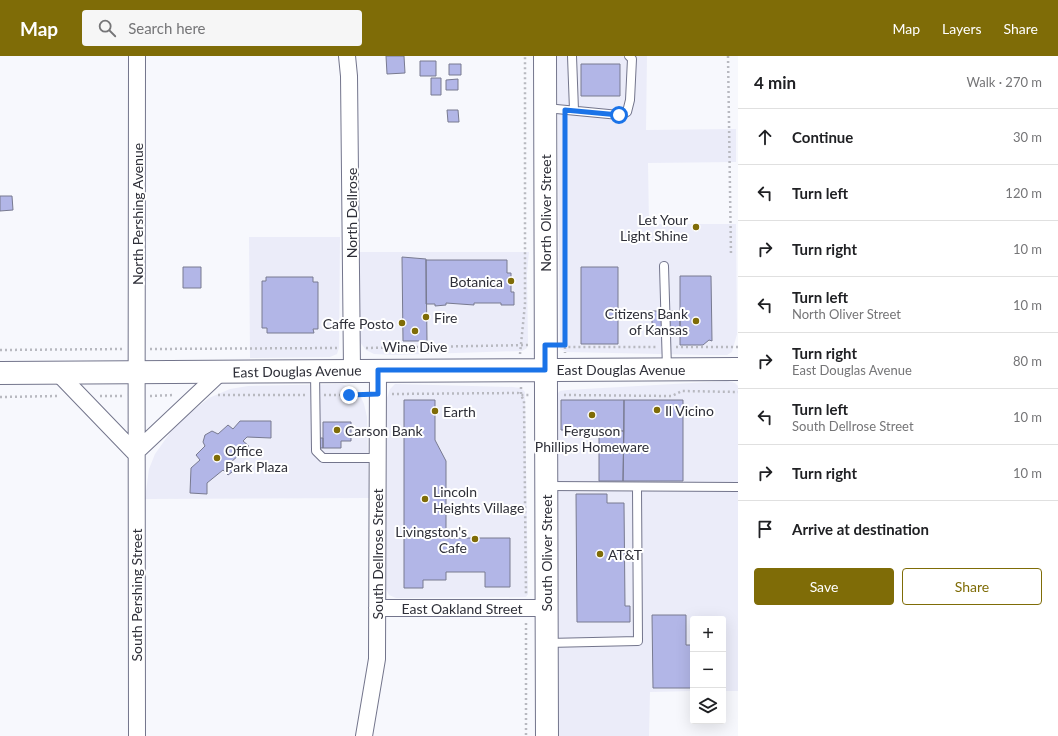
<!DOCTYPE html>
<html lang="en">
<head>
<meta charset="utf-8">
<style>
  body { margin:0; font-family:Lato,sans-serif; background:#f6f6f6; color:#202124 }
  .controls { position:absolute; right:12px; bottom:12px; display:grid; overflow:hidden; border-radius:4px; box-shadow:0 4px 16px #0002 }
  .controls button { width:36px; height:36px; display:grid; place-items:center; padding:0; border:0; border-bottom:1px solid #e0e0e0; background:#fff; color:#202124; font:20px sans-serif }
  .stop { position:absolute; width:12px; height:12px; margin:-9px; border:3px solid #1a73e8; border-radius:50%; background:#fff }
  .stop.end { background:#1a73e8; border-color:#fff; box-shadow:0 1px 4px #0008 }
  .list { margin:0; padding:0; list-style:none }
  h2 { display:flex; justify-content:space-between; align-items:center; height:52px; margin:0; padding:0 16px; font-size:17px }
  h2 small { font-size:13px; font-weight:400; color:#757577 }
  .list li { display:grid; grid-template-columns:26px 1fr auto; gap:12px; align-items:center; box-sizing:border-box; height:56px; padding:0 16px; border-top:1px solid #e0e0e0 }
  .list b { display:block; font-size:15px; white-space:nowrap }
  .list p { margin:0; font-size:13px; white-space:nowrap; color:#757577 }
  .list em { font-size:13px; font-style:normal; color:#757577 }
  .actions { display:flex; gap:8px; padding:12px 16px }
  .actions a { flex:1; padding:9px 0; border:1px solid #7f6c07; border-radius:4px; text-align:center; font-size:14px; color:#7f6c07 }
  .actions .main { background:#7f6c07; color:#fff }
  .icon { flex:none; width:22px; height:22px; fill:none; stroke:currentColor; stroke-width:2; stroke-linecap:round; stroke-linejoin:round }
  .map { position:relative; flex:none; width:738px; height:680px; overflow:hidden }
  header { display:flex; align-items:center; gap:24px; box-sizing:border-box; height:56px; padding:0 20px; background:#7f6c07; color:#fff }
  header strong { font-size:19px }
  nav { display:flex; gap:22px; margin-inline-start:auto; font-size:14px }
  .search { width:280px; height:36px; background:#f6f6f6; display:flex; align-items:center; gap:10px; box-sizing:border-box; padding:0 14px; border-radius:4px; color:#757577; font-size:15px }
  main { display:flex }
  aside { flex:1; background:#fff }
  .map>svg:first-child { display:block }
  .built { fill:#ebecf9 }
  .building { fill:#b2b6e7; stroke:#787a90 }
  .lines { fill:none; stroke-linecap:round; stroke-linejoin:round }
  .service-casing { stroke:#73758c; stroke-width:10 }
  .minor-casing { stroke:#73758c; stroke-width:18 }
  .secondary-casing { stroke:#73758c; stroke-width:24 }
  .path { stroke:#b8b9c0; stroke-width:2.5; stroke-dasharray:2 3; stroke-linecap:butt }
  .service { stroke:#fff; stroke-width:8 }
  .minor { stroke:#fff; stroke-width:16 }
  .secondary { stroke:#fff; stroke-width:22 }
  .route { stroke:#1a73e8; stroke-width:5 }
  .poi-dot { fill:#7f6c07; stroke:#fff; stroke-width:1.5 }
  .labels { text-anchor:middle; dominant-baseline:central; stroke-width:4; stroke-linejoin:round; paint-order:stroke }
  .street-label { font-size:14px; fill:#2e2f38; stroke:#fff }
  .poi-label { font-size:14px; fill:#2e2f38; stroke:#fff; text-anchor:start }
</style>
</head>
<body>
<header>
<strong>Map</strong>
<div class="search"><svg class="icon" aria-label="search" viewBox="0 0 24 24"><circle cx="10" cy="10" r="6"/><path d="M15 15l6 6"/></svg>Search here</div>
<nav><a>Map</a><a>Layers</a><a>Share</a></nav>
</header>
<main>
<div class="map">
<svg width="738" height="680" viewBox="0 0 738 680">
  <rect width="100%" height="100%" fill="#f7f8fd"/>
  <path class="built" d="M557,0H647L646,74L736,73V106L648,107L649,168H736L737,278L732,296L727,299H706L567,296L560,293Z
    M249,181H340L339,292L337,298L330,301L250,302Z
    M357,196H529L527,218L528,285L527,292L522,295L393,299L374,298L366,294L359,285Z
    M727,325L735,327L738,330V635H723V563H693V635L650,636L649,680H556V339L560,335L567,334Z
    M342,328L358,335L364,348L367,361L369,442L145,443L149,413L155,398L177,367L209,342L230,333L248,330Z
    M395,328L513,331L521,332L525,336L528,538L526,541L396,542L389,539L386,533L387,342L390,333Z"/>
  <path class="building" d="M386,0H404L405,17L387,18Z
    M420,5H436V20H420Z
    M449,8H461V19H449Z
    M581,8H620V40H581Z
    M431,22H441V39H431Z
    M458,23V34H446V24Z
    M447,54H458L459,66H448Z
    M0,140H12L13,154L0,155Z
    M402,201L426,203L427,285H403Z
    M426,204H507V217H511V236H514V249H501V247H474V249L446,247V249L435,250V248H426Z
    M183,211H201V232H183Z
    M581,211H618V288H581Z
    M680,220H711L712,285L709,284L703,289H680Z
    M266,221H313V226H318V273H313L314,277H267V272H262V225H266Z
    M652,255H680V275H652Z
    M404,344H435V384L446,405V482H510V531H485V516H446V524H423V532H404Z
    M561,344H624V375L561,374Z
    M624,344H683V425H623Z
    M240,365H271V382L247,381L243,385L249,390L230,407L236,413L228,419L223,414L207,427V438L190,437L191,412L200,404L196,399L205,390L203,386L205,379L212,375L218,378L228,369L233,373Z
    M323,366H351V385H341V392H323Z
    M599,375H624L623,425H599Z
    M312,382H323V392H313Z
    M576,438H607V447H624L625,550H630V566H577Z
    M652,559H686V589H693V632H653Z"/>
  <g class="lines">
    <g class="service-casing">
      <path id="service" d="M572,0L574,54
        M546,52L619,59L627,56L630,44L632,3L629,0
        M664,210L667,313
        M315,315L316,395L323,402H378
        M547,430L738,431
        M547,587L638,585L637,431"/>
    </g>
    <g class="minor-casing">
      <path id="minor" d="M137,0C137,227 136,453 137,680
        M347,0L349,20L352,314
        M57,316L135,397L221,316
        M377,552H546
        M364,680L377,603L378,314"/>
    </g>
    <g class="secondary-casing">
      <path id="secondary" d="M545,0L547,680
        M0,317L738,313"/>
    </g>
    <path class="path" d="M728,0L731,200
      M565,63V289L568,291H658
      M562,289H565V297
      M676,291H738
      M366,292L529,289
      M150,293L337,292
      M0,294L123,293
      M520,298L525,248V0
      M521,331V339L524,345L526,538
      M392,338L518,337L521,339H529
      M218,339H305
      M324,339H363
      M564,339L672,340L682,335L738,336
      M100,340H123
      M150,340L175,339
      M0,341L59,340
      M526,567V680"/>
    <use href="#service" class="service"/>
    <use href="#minor" class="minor"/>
    <use href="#secondary" class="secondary"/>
  </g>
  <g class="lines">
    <path class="route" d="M349,339L378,338V314H545V289H565V54L619,59"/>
  </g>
  <g class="poi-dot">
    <circle cx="696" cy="171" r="4"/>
    <circle cx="511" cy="225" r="4"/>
    <circle cx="426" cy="261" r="4"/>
    <circle cx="696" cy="265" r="4"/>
    <circle cx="402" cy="267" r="4"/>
    <circle cx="415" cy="275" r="4"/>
    <circle cx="657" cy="354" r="4"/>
    <circle cx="435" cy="355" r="4"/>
    <circle cx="592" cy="359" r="4"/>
    <circle cx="337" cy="374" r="4"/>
    <circle cx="217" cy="402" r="4"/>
    <circle cx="425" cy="443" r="4"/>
    <circle cx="475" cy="483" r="4"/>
    <circle cx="600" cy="498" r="4"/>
  </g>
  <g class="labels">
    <g class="street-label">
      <text transform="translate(351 157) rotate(-90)">North Dellrose</text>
      <text transform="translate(545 157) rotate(-90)">North Oliver Street</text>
      <text transform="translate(137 158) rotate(-90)">North Pershing Avenue</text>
      <text x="621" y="313">East Douglas Avenue</text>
      <text transform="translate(297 315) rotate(-1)">East Douglas Avenue</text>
      <text transform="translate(546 497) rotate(-90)">South Oliver Street</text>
      <text transform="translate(377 498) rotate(-90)">South Dellrose Street</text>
      <text transform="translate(136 539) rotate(-90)">South Pershing Street</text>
      <text x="462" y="552">East Oakland Street</text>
    </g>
    <g class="poi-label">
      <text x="688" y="163" text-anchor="end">Let Your<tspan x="688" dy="16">Light Shine</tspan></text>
      <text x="503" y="225" text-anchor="end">Botanica</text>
      <text x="688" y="257" text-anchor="end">Citizens Bank<tspan x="688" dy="16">of Kansas</tspan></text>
      <text x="434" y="261">Fire</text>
      <text x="394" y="267" text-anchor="end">Caffe Posto</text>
      <text x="415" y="290" text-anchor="middle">Wine Dive</text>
      <text x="665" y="354">Il Vicino</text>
      <text x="443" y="355">Earth</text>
      <text x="345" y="374">Carson Bank</text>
      <text x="592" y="374" text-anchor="middle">Ferguson<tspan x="592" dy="16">Phillips Homeware</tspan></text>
      <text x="225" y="394">Office<tspan x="225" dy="16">Park Plaza</tspan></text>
      <text x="433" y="435">Lincoln<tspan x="433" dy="16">Heights Village</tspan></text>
      <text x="467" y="475" text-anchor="end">Livingston's<tspan x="467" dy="16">Cafe</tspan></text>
      <text x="608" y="498">AT&amp;T</text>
    </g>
  </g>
</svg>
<div class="controls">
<button>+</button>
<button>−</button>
<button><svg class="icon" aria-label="layers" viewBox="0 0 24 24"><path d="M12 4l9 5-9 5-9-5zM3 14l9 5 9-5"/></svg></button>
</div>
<div class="stop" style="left:619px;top:59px"></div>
<div class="stop end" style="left:349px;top:339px"></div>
</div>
<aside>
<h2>4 min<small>Walk · 270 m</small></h2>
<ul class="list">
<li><svg class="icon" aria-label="ahead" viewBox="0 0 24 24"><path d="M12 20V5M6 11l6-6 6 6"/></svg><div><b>Continue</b></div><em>30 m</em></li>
<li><svg class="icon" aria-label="left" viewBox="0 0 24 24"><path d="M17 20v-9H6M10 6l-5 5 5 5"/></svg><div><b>Turn left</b></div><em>120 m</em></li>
<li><svg class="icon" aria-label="right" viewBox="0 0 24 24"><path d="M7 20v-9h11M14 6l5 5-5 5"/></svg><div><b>Turn right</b></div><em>10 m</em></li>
<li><svg class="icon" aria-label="left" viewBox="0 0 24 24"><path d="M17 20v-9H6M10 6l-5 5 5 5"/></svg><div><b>Turn left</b><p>North Oliver Street</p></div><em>10 m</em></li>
<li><svg class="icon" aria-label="right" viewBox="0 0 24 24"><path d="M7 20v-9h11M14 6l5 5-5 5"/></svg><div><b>Turn right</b><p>East Douglas Avenue</p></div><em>80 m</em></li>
<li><svg class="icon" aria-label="left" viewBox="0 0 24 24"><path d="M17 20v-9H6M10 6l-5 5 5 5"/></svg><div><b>Turn left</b><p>South Dellrose Street</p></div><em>10 m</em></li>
<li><svg class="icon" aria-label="right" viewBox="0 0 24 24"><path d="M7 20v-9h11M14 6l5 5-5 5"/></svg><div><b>Turn right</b></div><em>10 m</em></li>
<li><svg class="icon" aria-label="arrive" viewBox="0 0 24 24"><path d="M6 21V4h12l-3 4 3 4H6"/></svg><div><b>Arrive at destination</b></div></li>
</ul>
<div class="actions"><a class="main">Save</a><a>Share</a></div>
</aside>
</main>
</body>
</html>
